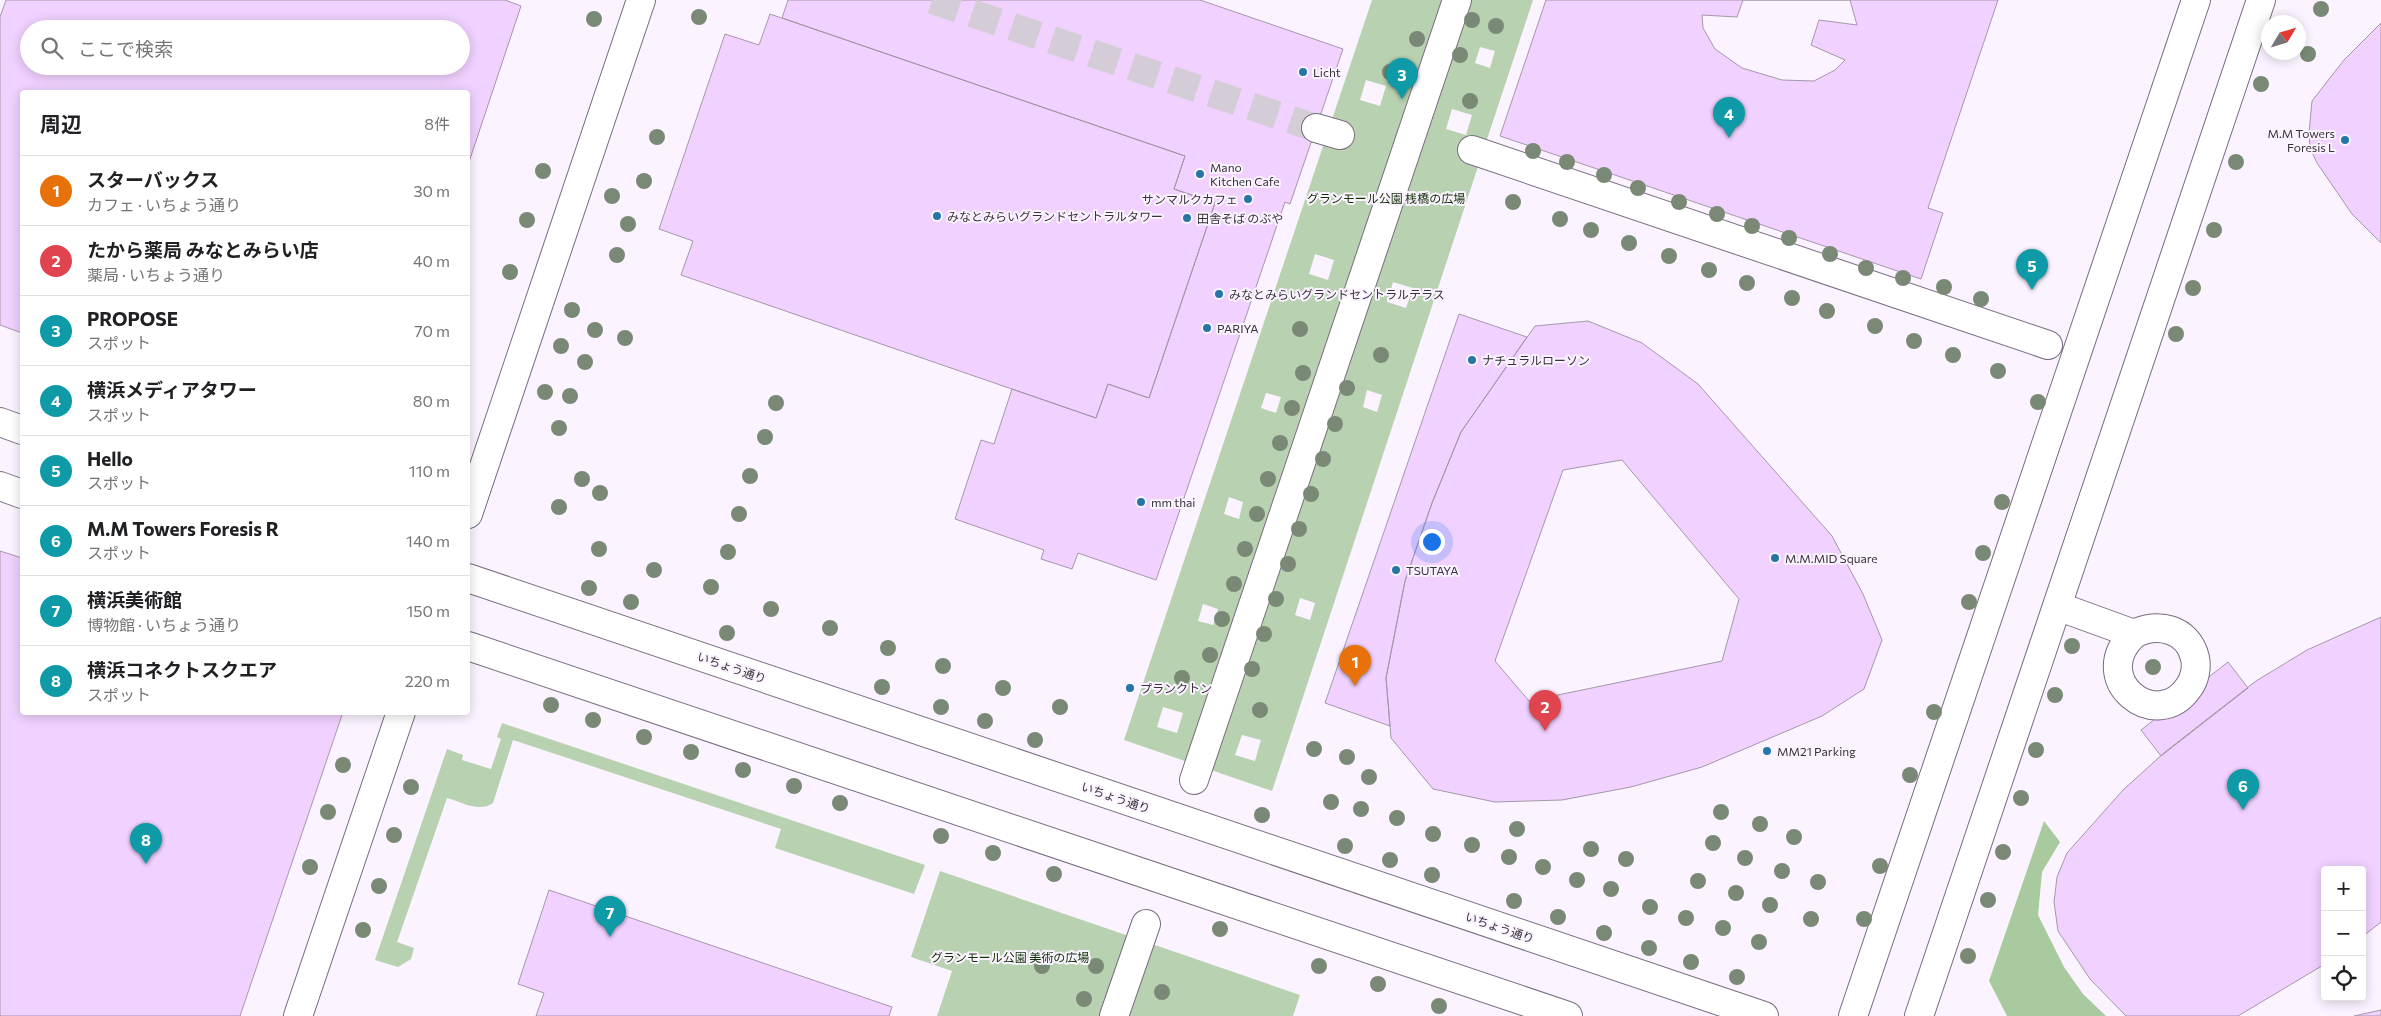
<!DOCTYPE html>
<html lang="ja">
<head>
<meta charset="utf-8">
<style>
  body { margin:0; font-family:Commissioner,"Noto Sans JP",sans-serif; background:#f2f2f2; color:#202124 }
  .controls { position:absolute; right:15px; bottom:15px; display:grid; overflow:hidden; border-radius:5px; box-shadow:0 2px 12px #0003 }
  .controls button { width:45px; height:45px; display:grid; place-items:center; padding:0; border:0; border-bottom:1px solid #e0e0e0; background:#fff; color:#202124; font:25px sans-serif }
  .compass { position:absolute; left:2261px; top:15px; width:45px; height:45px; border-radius:50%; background:#fff; box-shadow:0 2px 12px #0003; rotate:52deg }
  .you { position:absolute; left:1431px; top:541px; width:18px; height:18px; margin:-12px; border:4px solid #fff; border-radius:50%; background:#1a73e8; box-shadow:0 0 0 8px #1a73e833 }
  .badge { display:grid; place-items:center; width:32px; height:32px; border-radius:50%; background:#2576a7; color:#fff; font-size:16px; font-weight:700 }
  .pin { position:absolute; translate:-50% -41px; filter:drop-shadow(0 1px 2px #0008) }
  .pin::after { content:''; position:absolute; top:26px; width:18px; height:15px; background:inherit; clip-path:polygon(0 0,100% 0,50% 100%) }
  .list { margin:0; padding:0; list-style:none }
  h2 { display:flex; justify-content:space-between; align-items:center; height:65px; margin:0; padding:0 20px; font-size:21px }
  h2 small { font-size:16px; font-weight:400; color:#757577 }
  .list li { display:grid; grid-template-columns:32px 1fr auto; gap:15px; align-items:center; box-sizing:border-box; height:70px; padding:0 20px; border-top:1px solid #e0e0e0 }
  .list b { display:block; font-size:19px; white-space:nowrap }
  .list p { margin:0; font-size:16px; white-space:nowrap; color:#757577 }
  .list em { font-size:16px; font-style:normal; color:#757577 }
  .icon { flex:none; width:28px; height:28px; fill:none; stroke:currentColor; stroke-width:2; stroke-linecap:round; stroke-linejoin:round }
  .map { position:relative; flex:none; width:2381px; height:1016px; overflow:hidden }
  .search { position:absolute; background:#fff; box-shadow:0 2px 12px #0003; left:20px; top:20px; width:450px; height:55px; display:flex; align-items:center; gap:12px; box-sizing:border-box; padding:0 18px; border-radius:28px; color:#757577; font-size:19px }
  .panel { position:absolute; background:#fff; box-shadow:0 2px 12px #0003; left:20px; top:90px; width:450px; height:625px; border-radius:5px }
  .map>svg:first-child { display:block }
  .green { fill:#b8d1b0; fill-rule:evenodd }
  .forest { fill:#a8ca9e }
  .building { fill:#f1d1ff; stroke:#a597aa; fill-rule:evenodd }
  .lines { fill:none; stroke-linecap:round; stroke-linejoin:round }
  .minor-tunnel { stroke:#d4cdd8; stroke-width:28; stroke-dasharray:28 14; stroke-linecap:butt }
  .minor-casing { stroke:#796c7f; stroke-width:30 }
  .minor { stroke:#fff; stroke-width:28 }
  .tree { fill:#7a8976 }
  .poi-dot { fill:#2576a7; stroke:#fbf3ff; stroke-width:2 }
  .labels { text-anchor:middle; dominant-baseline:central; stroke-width:4; stroke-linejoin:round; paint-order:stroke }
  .poi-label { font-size:12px; fill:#38333b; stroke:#fbf3ff; text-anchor:start }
  .park-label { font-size:12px; fill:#113205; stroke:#fbf3ff }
  .street-label { font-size:12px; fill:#38333b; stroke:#fbf3ff }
</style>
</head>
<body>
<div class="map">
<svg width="2381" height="1016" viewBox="0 0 2381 1016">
  <rect width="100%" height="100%" fill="#fbf3ff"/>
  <path class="green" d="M1372,0H1533L1272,791L1124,740ZM1480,47L1495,51L1490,68L1475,63ZM1366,80L1386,86L1380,106L1360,100ZM1452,109L1472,115L1466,135L1446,129ZM1315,254L1334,260L1328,280L1309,274ZM1393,282L1413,288L1406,308L1387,302ZM1367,390L1382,395L1377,412L1363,407ZM1266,393L1281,397L1276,413L1261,408ZM1229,497L1243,502L1239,519L1224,514ZM1300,598L1315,603L1310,620L1295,615ZM1203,604L1218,609L1213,625L1198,621ZM1163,707L1183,713L1177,733L1157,727ZM1242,735L1261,740L1255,761L1235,755Z
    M502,723L925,865L914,894L775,848L781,829L513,740L493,803C478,813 462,802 447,798L397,942L414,948L411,959L398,967L375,960L447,749L463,755L462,760L491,769L501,739L497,737Z
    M940,871L1300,995L1293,1016H937L952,971L911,957Z"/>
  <path class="forest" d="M2044,821L2060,842L2042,872L2038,915L2064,967L2083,994L2106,1016H2007L1989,981Z"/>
  <path class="building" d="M6,0H505L521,6L468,165V92H22V333L0,325V17ZM29,29H461V66H29Z
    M788,0H1200L1343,49L1290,204L1285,202L1156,580L1078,553L1072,569L1041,559L1044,550L955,519L981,440L994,444L1012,389L1096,418L1108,384L1149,398L1215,203L1174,189L1185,156L782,18Z
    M1546,0H1998L1928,208L1943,213L1921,279L1500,136Z
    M1743,0H1850L1857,25L1819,20L1811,45L1845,60L1835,70L1814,81L1782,80L1742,68L1715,49L1703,28L1702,15L1737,17Z
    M770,14L1185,156L1174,189L1215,203L1149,398L1108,384L1096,418L681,275L693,241L659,229L702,102L725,34L759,45Z
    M2381,23V243L2352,214L2317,163L2310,148L2309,133L2312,101L2344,60Z
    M1459,314L1527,337L1461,432L1432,503L1405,581L1386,678L1390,726L1325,703Z
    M1588,321L1642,343L1698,384L1832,536L1863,594L1882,640L1864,689L1822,716L1702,767L1631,787L1562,800L1495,802L1433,789L1391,738L1386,678L1405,581L1432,503L1461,432L1535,326ZM1622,460L1739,599L1722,661L1529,701L1495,661L1563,470Z
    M0,551L22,558V712H343L240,1016H0Z
    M2381,617V922L2362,937V870H2325V964L2238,1016H2126L2090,979L2058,931L2054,902L2057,877L2067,853L2123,790L2165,752L2256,681L2307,650Z
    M2228,662L2248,688L2161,756L2141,730Z
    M549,890L892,1007L889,1016H536L544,993L518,984Z
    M2381,1010V1016H2354Z"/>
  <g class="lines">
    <path class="minor-tunnel" d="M932,0L1316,128"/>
    <g class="minor-casing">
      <path id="minor" d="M1316,128L1340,135
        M1472,150L2048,345
        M0,422L22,430
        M0,486L22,494
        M468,514L641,0
        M468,578L1764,1016
        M2057,606L2134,634C2157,622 2188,628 2195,658C2197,667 2195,679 2189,687C2157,735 2086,679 2134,634
        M468,646L1568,1016
        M1194,780L1457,0
        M298,1016L401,712
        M1114,1016L1146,924
        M1853,1016L2196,0
        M1919,1016L2261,0"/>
    </g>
    <use href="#minor" class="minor"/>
  </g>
  <g class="tree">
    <circle cx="2321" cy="9" r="8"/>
    <circle cx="699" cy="17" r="8"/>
    <circle cx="594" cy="19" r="8"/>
    <circle cx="1472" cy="20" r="8"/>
    <circle cx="1496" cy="26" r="8"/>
    <circle cx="1417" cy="39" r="8"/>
    <circle cx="2308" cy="54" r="8"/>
    <circle cx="1460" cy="55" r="8"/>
    <circle cx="1390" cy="72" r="8"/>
    <circle cx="2261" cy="84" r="8"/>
    <circle cx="1470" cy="101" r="8"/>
    <circle cx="657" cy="137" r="8"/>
    <circle cx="1533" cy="151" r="8"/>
    <circle cx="1567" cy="162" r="8"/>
    <circle cx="2236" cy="162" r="8"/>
    <circle cx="543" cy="171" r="8"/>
    <circle cx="1604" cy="175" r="8"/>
    <circle cx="644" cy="181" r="8"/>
    <circle cx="1638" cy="188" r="8"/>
    <circle cx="612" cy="196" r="8"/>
    <circle cx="1513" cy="202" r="8"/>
    <circle cx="1679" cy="202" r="8"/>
    <circle cx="1717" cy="214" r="8"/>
    <circle cx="1560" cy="219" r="8"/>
    <circle cx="527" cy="220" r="8"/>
    <circle cx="628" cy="224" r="8"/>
    <circle cx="1752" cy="226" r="8"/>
    <circle cx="1591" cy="230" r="8"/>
    <circle cx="2214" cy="230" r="8"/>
    <circle cx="1789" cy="238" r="8"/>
    <circle cx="1629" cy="243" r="8"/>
    <circle cx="1830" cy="254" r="8"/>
    <circle cx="617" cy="255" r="8"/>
    <circle cx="1669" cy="256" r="8"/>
    <circle cx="1866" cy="268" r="8"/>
    <circle cx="1709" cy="270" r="8"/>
    <circle cx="510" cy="272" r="8"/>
    <circle cx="1903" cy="278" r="8"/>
    <circle cx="1747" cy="283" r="8"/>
    <circle cx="1944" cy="287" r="8"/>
    <circle cx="2193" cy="288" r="8"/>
    <circle cx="1792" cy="298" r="8"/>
    <circle cx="1981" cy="299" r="8"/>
    <circle cx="572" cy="310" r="8"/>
    <circle cx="1827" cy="311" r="8"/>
    <circle cx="1875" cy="326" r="8"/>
    <circle cx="1300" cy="329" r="8"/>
    <circle cx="595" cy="330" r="8"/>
    <circle cx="2176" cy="334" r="8"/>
    <circle cx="625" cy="338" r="8"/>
    <circle cx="1914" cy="341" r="8"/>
    <circle cx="561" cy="346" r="8"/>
    <circle cx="1381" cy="355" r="8"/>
    <circle cx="1953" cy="355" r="8"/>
    <circle cx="585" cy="362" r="8"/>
    <circle cx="1998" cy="371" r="8"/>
    <circle cx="1303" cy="373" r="8"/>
    <circle cx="1347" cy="388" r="8"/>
    <circle cx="545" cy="392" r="8"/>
    <circle cx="570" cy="396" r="8"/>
    <circle cx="2038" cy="402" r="8"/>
    <circle cx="776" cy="403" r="8"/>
    <circle cx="1292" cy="408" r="8"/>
    <circle cx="1335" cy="424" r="8"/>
    <circle cx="559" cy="428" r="8"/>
    <circle cx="765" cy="437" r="8"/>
    <circle cx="1280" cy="443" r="8"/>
    <circle cx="1323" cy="459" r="8"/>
    <circle cx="750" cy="476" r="8"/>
    <circle cx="582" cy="479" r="8"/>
    <circle cx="1268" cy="479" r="8"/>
    <circle cx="600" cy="493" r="8"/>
    <circle cx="1311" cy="494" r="8"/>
    <circle cx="2002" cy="502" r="8"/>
    <circle cx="559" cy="507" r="8"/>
    <circle cx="739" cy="514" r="8"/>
    <circle cx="1257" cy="514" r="8"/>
    <circle cx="1299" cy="529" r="8"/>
    <circle cx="599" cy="549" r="8"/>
    <circle cx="1245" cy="549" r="8"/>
    <circle cx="728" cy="552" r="8"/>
    <circle cx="1983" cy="553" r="8"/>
    <circle cx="1288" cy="564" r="8"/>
    <circle cx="654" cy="570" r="8"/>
    <circle cx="1234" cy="584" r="8"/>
    <circle cx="711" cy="587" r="8"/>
    <circle cx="589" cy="588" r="8"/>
    <circle cx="1276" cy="599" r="8"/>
    <circle cx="631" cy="602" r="8"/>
    <circle cx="1969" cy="602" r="8"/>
    <circle cx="771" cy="609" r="8"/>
    <circle cx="1222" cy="619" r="8"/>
    <circle cx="830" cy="628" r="8"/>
    <circle cx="727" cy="633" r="8"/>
    <circle cx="1264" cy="634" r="8"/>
    <circle cx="2072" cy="646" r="8"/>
    <circle cx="888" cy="648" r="8"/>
    <circle cx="1210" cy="655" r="8"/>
    <circle cx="943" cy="666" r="8"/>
    <circle cx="2153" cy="667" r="8"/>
    <circle cx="1252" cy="669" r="8"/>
    <circle cx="1182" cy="678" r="8"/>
    <circle cx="882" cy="687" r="8"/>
    <circle cx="1003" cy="688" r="8"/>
    <circle cx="2055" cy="695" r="8"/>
    <circle cx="551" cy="705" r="8"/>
    <circle cx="941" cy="707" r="8"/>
    <circle cx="1060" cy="707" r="8"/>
    <circle cx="1260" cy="710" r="8"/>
    <circle cx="1934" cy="712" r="8"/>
    <circle cx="593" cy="720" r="8"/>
    <circle cx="985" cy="721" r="8"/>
    <circle cx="644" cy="737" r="8"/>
    <circle cx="1035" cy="740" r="8"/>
    <circle cx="1314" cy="749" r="8"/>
    <circle cx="2036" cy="750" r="8"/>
    <circle cx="691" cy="752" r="8"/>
    <circle cx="1347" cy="757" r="8"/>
    <circle cx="343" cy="765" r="8"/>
    <circle cx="743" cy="770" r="8"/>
    <circle cx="1910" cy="775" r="8"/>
    <circle cx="1369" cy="777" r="8"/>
    <circle cx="794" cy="786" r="8"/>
    <circle cx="411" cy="787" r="8"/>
    <circle cx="2021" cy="798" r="8"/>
    <circle cx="1331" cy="802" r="8"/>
    <circle cx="840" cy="803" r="8"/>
    <circle cx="1361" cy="809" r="8"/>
    <circle cx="328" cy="812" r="8"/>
    <circle cx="1721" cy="812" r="8"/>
    <circle cx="1262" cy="815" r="8"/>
    <circle cx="1397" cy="818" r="8"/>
    <circle cx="1760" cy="824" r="8"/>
    <circle cx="1517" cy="829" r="8"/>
    <circle cx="1433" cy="834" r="8"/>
    <circle cx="394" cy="835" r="8"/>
    <circle cx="941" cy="836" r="8"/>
    <circle cx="1794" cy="837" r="8"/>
    <circle cx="1713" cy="843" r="8"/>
    <circle cx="1472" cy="845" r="8"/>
    <circle cx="1345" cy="846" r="8"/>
    <circle cx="1591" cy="849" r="8"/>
    <circle cx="2003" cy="852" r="8"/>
    <circle cx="993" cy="853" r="8"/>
    <circle cx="1509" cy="857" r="8"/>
    <circle cx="1745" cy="858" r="8"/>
    <circle cx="1626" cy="859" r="8"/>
    <circle cx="1390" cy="860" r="8"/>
    <circle cx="1880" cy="866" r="8"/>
    <circle cx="310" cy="867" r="8"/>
    <circle cx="1543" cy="867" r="8"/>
    <circle cx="1782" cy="871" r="8"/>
    <circle cx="1054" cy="874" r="8"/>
    <circle cx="1432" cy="875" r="8"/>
    <circle cx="1577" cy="880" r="8"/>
    <circle cx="1698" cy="881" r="8"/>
    <circle cx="1818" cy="882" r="8"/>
    <circle cx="379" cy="886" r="8"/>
    <circle cx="1611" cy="889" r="8"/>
    <circle cx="1736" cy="893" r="8"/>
    <circle cx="1988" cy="900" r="8"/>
    <circle cx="1514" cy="901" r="8"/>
    <circle cx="1770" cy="905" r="8"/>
    <circle cx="1650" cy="907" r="8"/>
    <circle cx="1558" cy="917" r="8"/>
    <circle cx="1686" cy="918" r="8"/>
    <circle cx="1811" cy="919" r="8"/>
    <circle cx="1864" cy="919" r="8"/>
    <circle cx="1723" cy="928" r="8"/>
    <circle cx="1220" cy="929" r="8"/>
    <circle cx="363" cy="930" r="8"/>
    <circle cx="1604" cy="933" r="8"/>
    <circle cx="1759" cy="942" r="8"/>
    <circle cx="1649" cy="948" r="8"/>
    <circle cx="1968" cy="956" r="8"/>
    <circle cx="1691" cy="962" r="8"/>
    <circle cx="1042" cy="966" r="8"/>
    <circle cx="1096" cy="966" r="8"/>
    <circle cx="1319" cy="966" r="8"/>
    <circle cx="1737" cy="977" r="8"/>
    <circle cx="1378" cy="984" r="8"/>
    <circle cx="1162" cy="992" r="8"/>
    <circle cx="1084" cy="999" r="8"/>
    <circle cx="1439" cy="1006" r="8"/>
  </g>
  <g class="poi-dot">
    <circle cx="1303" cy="72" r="5"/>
    <circle cx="2345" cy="140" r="5"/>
    <circle cx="1200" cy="174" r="5"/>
    <circle cx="1248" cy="199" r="5"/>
    <circle cx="937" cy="216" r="5"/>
    <circle cx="1187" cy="218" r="5"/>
    <circle cx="1219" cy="294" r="5"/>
    <circle cx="1207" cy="328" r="5"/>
    <circle cx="1472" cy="360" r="5"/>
    <circle cx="1141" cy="502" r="5"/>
    <circle cx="1775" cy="558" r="5"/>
    <circle cx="1396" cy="570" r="5"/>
    <circle cx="1130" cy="688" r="5"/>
    <circle cx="1767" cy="751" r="5"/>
  </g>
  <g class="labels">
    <g class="poi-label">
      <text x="1313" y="72">Licht</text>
      <text x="2335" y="133" text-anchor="end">M.M Towers<tspan x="2335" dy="14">Foresis L</tspan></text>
      <text x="1210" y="167">Mano<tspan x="1210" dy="14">Kitchen Cafe</tspan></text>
      <text x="1238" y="199" text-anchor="end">サンマルクカフェ</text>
      <text x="947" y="216">みなとみらいグランドセントラルタワー</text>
      <text x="1197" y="218">田舎そば のぶや</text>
      <text x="1229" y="294">みなとみらいグランドセントラルテラス</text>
      <text x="1217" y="328">PARIYA</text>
      <text x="1482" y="360">ナチュラルローソン</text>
      <text x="1151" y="502">mm thai</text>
      <text x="1785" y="558">M.M.MID Square</text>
      <text x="1406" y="570">TSUTAYA</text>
      <text x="1140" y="688">プランクトン</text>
      <text x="1777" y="751">MM21 Parking</text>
    </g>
    <g class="park-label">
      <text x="1386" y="198">グランモール公園 桟橋の広場</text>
      <text x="1010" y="957">グランモール公園 美術の広場</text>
    </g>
    <g class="street-label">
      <text transform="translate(732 667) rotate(19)">いちょう通り</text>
      <text transform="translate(1116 797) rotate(19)">いちょう通り</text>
      <text transform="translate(1500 927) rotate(19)">いちょう通り</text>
    </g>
  </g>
</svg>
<div class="controls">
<button>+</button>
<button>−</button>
<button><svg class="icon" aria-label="locate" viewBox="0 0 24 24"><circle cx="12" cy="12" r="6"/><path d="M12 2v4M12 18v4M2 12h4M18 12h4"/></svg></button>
</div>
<svg class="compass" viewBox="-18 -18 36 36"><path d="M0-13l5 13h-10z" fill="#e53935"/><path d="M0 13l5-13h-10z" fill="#757577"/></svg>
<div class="you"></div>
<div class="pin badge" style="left:1355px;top:686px;background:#e8710a">1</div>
<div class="pin badge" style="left:1545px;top:731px;background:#e0444e">2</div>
<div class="pin badge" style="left:1402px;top:99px;background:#0f9aa8">3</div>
<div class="pin badge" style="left:1729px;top:138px;background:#0f9aa8">4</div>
<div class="pin badge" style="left:2032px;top:290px;background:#0f9aa8">5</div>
<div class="pin badge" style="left:2243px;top:810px;background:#0f9aa8">6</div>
<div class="pin badge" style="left:610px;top:937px;background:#0f9aa8">7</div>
<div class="pin badge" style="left:146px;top:864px;background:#0f9aa8">8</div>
<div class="search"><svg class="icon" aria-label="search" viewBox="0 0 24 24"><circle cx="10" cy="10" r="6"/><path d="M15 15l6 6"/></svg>ここで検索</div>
<section class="panel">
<h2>周辺<small>8件</small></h2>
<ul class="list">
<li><span class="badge" style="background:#e8710a">1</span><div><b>スターバックス</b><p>カフェ · いちょう通り</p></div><em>30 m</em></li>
<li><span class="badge" style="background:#e0444e">2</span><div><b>たから薬局 みなとみらい店</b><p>薬局 · いちょう通り</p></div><em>40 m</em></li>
<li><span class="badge" style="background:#0f9aa8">3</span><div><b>PROPOSE</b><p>スポット</p></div><em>70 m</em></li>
<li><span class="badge" style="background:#0f9aa8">4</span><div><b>横浜メディアタワー</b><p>スポット</p></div><em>80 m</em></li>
<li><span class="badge" style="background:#0f9aa8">5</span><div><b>Hello</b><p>スポット</p></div><em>110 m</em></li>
<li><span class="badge" style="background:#0f9aa8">6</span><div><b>M.M Towers Foresis R</b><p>スポット</p></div><em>140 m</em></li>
<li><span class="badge" style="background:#0f9aa8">7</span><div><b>横浜美術館</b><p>博物館 · いちょう通り</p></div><em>150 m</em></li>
<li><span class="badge" style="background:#0f9aa8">8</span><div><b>横浜コネクトスクエア</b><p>スポット</p></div><em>220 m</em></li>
</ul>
</section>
</div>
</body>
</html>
